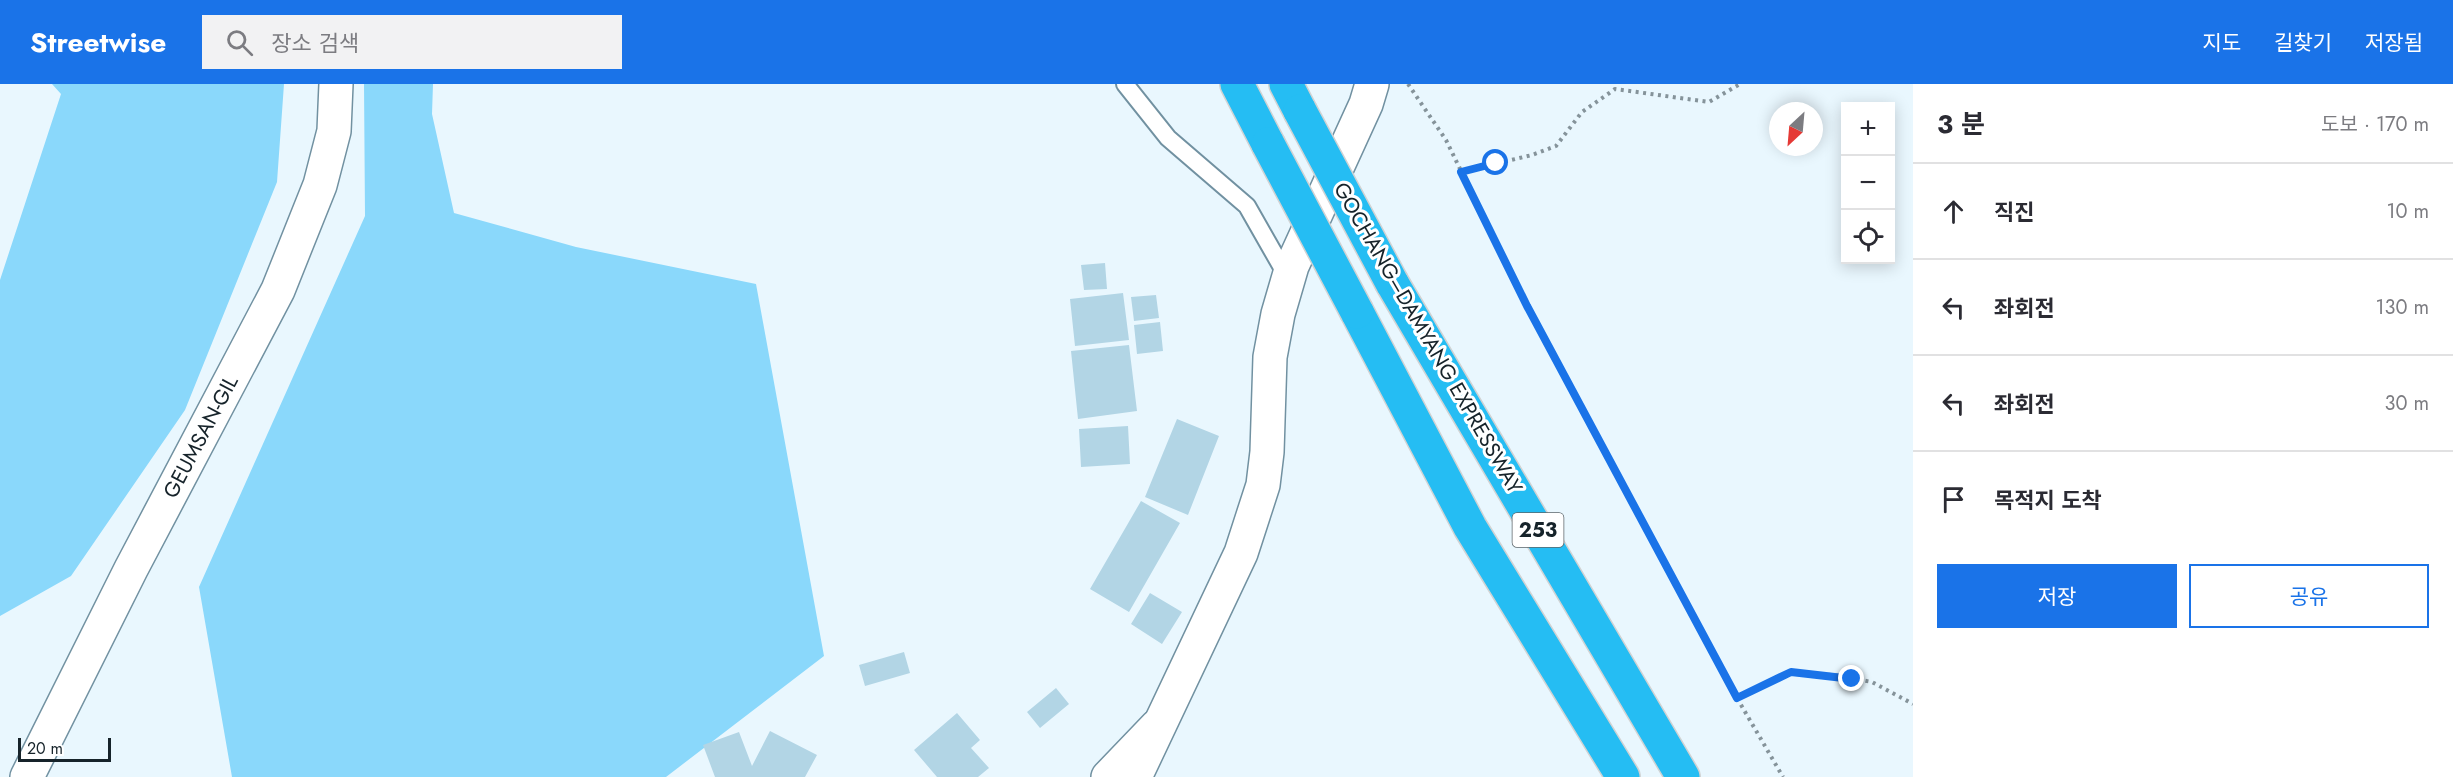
<!DOCTYPE html>
<html lang="ko">
<head>
<meta charset="utf-8">
<style>
  body { margin:0; font-family:Jost,"Noto Sans KR",sans-serif; background:#f2f2f3; color:#2b2b33 }
  .controls { position:absolute; right:18px; top:18px; display:grid; overflow:hidden; border-radius:0px; box-shadow:0 3px 15px #0003 }
  .controls button { width:54px; height:54px; display:grid; place-items:center; padding:0; border:0; border-bottom:2px solid #e1e1e2; background:#fff; color:#2b2b33; font:30px sans-serif }
  .compass { position:absolute; left:1769px; top:18px; width:54px; height:54px; border-radius:50%; background:#fff; box-shadow:0 3px 15px #0003; rotate:206deg }
  .scale { position:absolute; left:18px; bottom:15px; width:93px; box-sizing:border-box; padding-left:6px; border:3px solid #16232a; border-top:0; font-size:16px; line-height:21px; white-space:nowrap; color:#16232a; -webkit-text-stroke:4px #fff; paint-order:stroke }
  .stop { position:absolute; width:18px; height:18px; margin:-14px; border:4px solid #1a73e8; border-radius:50%; background:#fff }
  .stop.end { background:#1a73e8; border-color:#fff; box-shadow:0 2px 6px #0008 }
  .list { margin:0; padding:0; list-style:none }
  h2 { display:flex; justify-content:space-between; align-items:center; height:78px; margin:0; padding:0 24px; font-size:26px }
  h2 small { font-size:20px; font-weight:400; color:#7c7c81 }
  .list li { display:grid; grid-template-columns:39px 1fr auto; gap:18px; align-items:center; box-sizing:border-box; height:96px; padding:0 24px; border-top:2px solid #e1e1e2 }
  .list b { display:block; font-size:22px; white-space:nowrap }
  .list em { font-size:20px; font-style:normal; color:#7c7c81 }
  .actions { display:flex; gap:12px; padding:18px 24px }
  .actions a { flex:1; padding:14px 0; border:2px solid #1a73e8; border-radius:0px; text-align:center; font-size:21px; color:#1a73e8 }
  .actions .main { background:#1a73e8; color:#fff }
  .icon { flex:none; width:33px; height:33px; fill:none; stroke:currentColor; stroke-width:2; stroke-linecap:round; stroke-linejoin:round }
  .map { position:relative; flex:none; width:1913px; height:693px; overflow:hidden }
  header { display:flex; align-items:center; gap:36px; box-sizing:border-box; height:84px; padding:0 30px; background:#1a73e8; color:#fff }
  header strong { font-size:28px }
  nav { display:flex; gap:33px; margin-inline-start:auto; font-size:21px }
  .search { width:420px; height:54px; background:#f2f2f3; display:flex; align-items:center; gap:15px; box-sizing:border-box; padding:0 21px; border-radius:0px; color:#7c7c81; font-size:22px }
  main { display:flex }
  aside { flex:1; background:#fff }
  .map>svg:first-child { display:block }
  .green { fill:#8ad8fb }
  .building { fill:#b2d5e5 }
  .lines { fill:none; stroke-linecap:round; stroke-linejoin:round }
  .lane-casing { stroke:#7191a1; stroke-width:20 }
  .street-casing { stroke:#7191a1; stroke-width:36 }
  .secondary-casing { stroke:#7191a1; stroke-width:36 }
  .highway-casing { stroke:#d0d3d4; stroke-width:36 }
  .path { stroke:#85939a; stroke-width:4; stroke-dasharray:3 4.5; stroke-linecap:butt }
  .lane { stroke:#fff; stroke-width:16 }
  .street { stroke:#fff; stroke-width:33 }
  .secondary { stroke:#fff; stroke-width:33 }
  .highway { stroke:#25bdf3; stroke-width:33 }
  .highway-bridge-casing { stroke:#d0d3d4; stroke-width:36; stroke-linecap:butt }
  .highway-bridge { stroke:#25bdf3; stroke-width:33 }
  .route { stroke:#1a73e8; stroke-width:8 }
  .labels { text-anchor:middle; dominant-baseline:central; stroke-width:6; stroke-linejoin:round; paint-order:stroke }
  .shield { fill:#fff; stroke:#5c656a; stroke-width:1.5 }
  .shield-label { font-size:20px; font-weight:bold; fill:#16232a }
  .street-label { font-size:21px; fill:#16232a; stroke:#fff }
</style>
</head>
<body>
<header>
<strong>Streetwise</strong>
<div class="search"><svg class="icon" aria-label="search" viewBox="0 0 24 24"><circle cx="10" cy="10" r="6"/><path d="M15 15l6 6"/></svg>장소 검색</div>
<nav><a>지도</a><a>길찾기</a><a>저장됨</a></nav>
</header>
<main>
<div class="map">
<svg width="1913" height="693" viewBox="0 0 1913 693">
  <rect width="100%" height="100%" fill="#e9f7fe"/>
  <path class="green" d="M52,0H284L277,98L185,326L71,492L0,532V196L61,10Z
    M364,0H433L432,30L454,129L576,163L756,200L824,572L666,693H232L199,503L365,132Z"/>
  <path class="building" d="M1105,179L1107,205L1084,206L1081,181Z
    M1123,209L1129,256L1075,262L1070,215Z
    M1156,211L1159,234L1134,237L1131,213Z
    M1160,238L1163,267L1137,270L1134,241Z
    M1129,261L1137,327L1078,335L1071,267Z
    M1177,335L1219,352L1188,431L1145,413Z
    M1128,342L1130,380L1081,383L1079,345Z
    M1141,417L1180,439L1129,528L1090,505Z
    M1150,509L1182,528L1162,560L1131,540Z
    M904,568L910,589L865,602L859,581Z
    M1056,604L1069,620L1040,644L1027,628Z
    M957,629L980,656L971,664L989,684L978,693H937L914,666Z
    M770,647L817,671L805,693H715L703,661L739,648L752,682Z"/>
  <g class="lines">
    <g class="lane-casing">
      <path id="lane" d="M1125,0L1168,54L1247,122L1288,194"/>
    </g>
    <g class="street-casing">
      <path id="street" d="M1108,693L1157,642"/>
    </g>
    <g class="secondary-casing">
      <g id="secondary">
        <path id="s1" d="M27,693L131,485L278,206L320,101L334,47L336,0"/>
        <path d="M1135,693L1241,469L1263,401L1267,368L1270,273L1278,230L1292,182L1366,20L1372,0"/>
      </g>
    </g>
    <g class="highway-casing">
      <path id="highway" d="M1237,0L1268,60
        M1286,0L1300,27
        M1392,199L1683,693
        M1357,228L1470,443L1623,693"/>
    </g>
    <path class="path" d="M1408,0L1446,56L1527,222L1737,614L1783,693
      M1461,88L1532,71L1556,62L1582,28L1615,5L1709,18L1740,0
      M1737,614L1791,588L1833,591L1872,598L1913,620"/>
    <use href="#lane" class="lane"/>
    <use href="#street" class="street"/>
    <use href="#secondary" class="secondary"/>
    <use href="#highway" class="highway"/>
    <g class="highway-bridge-casing">
      <path id="highway-bridge" d="M1300,27L1392,199
        M1268,60L1357,228"/>
    </g>
    <use href="#highway-bridge" class="highway-bridge"/>
  </g>
  <g class="lines">
    <path class="route" d="M1496,79L1461,88L1527,222L1737,614L1791,588L1852,595"/>
  </g>
  <g class="labels">
    <rect class="shield" x="1512.5" y="429" width="51" height="34" rx="4.5"/>
    <g class="shield-label">
      <text x="1538" y="446">253</text>
    </g>
    <g class="street-label">
      <text transform="translate(1428 254) rotate(60)">GOCHANG–DAMYANG EXPRESSWAY</text>
      <text stroke="none"><textPath href="#s1" startOffset="382">GEUMSAN-GIL</textPath></text>
    </g>
  </g>
</svg>
<div class="controls">
<button>+</button>
<button>−</button>
<button><svg class="icon" aria-label="locate" viewBox="0 0 24 24"><circle cx="12" cy="12" r="6"/><path d="M12 2v4M12 18v4M2 12h4M18 12h4"/></svg></button>
</div>
<svg class="compass" viewBox="-18 -18 36 36"><path d="M0-13l5 13h-10z" fill="#e53935"/><path d="M0 13l5-13h-10z" fill="#7c7c81"/></svg>
<div class="scale">20 m</div>
<div class="stop" style="left:1496px;top:79px"></div>
<div class="stop end" style="left:1852px;top:595px"></div>
</div>
<aside>
<h2>3 분<small>도보 · 170 m</small></h2>
<ul class="list">
<li><svg class="icon" aria-label="ahead" viewBox="0 0 24 24"><path d="M12 20V5M6 11l6-6 6 6"/></svg><div><b>직진</b></div><em>10 m</em></li>
<li><svg class="icon" aria-label="left" viewBox="0 0 24 24"><path d="M17 20v-9H6M10 6l-5 5 5 5"/></svg><div><b>좌회전</b></div><em>130 m</em></li>
<li><svg class="icon" aria-label="left" viewBox="0 0 24 24"><path d="M17 20v-9H6M10 6l-5 5 5 5"/></svg><div><b>좌회전</b></div><em>30 m</em></li>
<li><svg class="icon" aria-label="arrive" viewBox="0 0 24 24"><path d="M6 21V4h12l-3 4 3 4H6"/></svg><div><b>목적지 도착</b></div></li>
</ul>
<div class="actions"><a class="main">저장</a><a>공유</a></div>
</aside>
</main>
</body>
</html>
